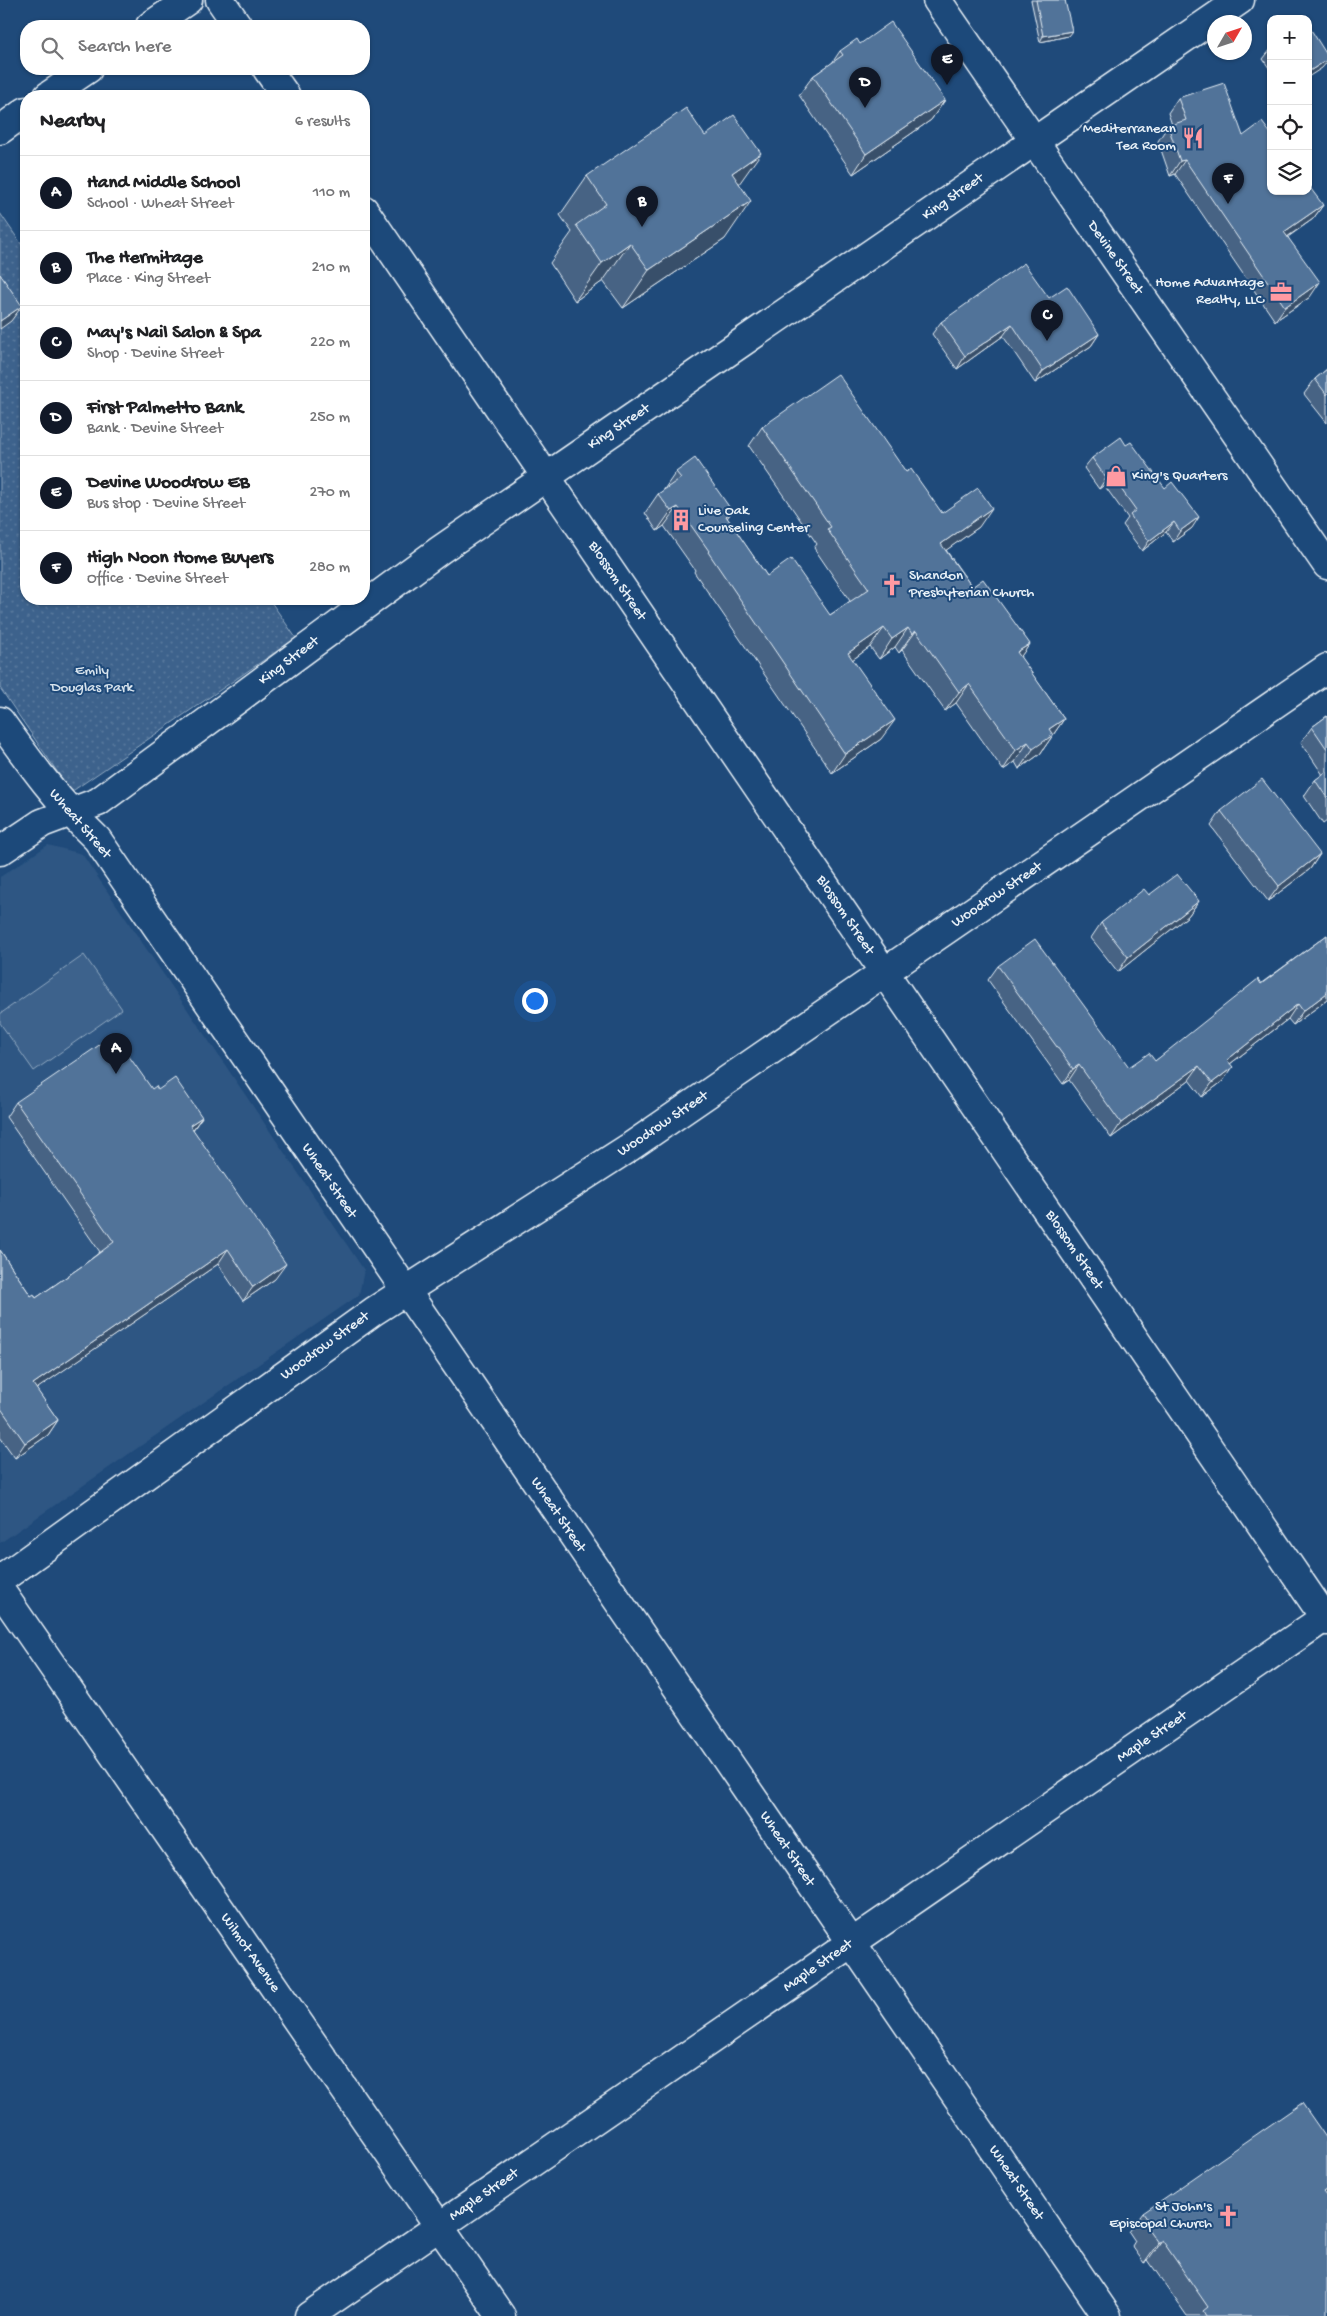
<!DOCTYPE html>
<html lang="en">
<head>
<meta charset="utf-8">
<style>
  body { margin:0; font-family:"Gochi Hand",sans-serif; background:#f2f2f2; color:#202124 }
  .controls { position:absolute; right:15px; top:15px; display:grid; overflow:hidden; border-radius:10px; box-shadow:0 1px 4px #0004 }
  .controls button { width:45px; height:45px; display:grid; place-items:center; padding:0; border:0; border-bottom:1px solid #e0e0e0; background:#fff; color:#202124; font:25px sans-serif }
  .compass { position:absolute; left:1207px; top:15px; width:45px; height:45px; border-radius:50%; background:#fff; box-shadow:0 1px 4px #0004; rotate:51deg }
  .you { position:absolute; left:534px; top:1000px; width:18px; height:18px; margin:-12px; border:4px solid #fff; border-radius:50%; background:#1a73e8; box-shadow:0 0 0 8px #1a73e833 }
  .badge { display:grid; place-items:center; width:32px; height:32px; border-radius:50%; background:#111827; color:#fff; font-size:16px; font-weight:700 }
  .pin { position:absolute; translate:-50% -41px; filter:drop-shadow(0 1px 2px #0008) }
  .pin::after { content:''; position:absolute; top:26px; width:18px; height:15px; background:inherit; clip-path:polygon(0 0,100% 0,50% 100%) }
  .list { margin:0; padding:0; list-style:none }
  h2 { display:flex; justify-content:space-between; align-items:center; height:65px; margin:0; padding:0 20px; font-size:21px }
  h2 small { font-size:16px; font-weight:400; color:#757577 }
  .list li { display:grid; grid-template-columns:32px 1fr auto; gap:15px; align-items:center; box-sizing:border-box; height:75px; padding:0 20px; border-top:1px solid #e0e0e0 }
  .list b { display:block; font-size:19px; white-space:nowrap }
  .list p { margin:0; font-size:16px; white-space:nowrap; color:#757577 }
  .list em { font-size:16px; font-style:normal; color:#757577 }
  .icon { flex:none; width:28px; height:28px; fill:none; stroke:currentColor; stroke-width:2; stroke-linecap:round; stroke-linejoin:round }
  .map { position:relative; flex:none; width:1327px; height:2316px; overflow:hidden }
  .search { position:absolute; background:#fff; box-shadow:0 1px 4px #0004; left:20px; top:20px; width:350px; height:55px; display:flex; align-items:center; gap:12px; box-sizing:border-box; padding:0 18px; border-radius:20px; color:#757577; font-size:19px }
  .panel { position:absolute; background:#fff; box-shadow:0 1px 4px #0004; left:20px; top:90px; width:350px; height:515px; border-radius:20px }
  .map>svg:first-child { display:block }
  .built { fill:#2e5683 }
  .grass { fill:#3c628c; stroke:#92aac2 }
  .park { fill:url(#park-dots); stroke:#92aac2 }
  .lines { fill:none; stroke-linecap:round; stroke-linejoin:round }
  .minor-casing { stroke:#e8f1f8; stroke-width:31 }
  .tertiary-casing { stroke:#e8f1f8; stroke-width:31 }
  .secondary-casing { stroke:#e8f1f8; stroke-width:31 }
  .minor { stroke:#1f4a7a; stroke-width:28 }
  .tertiary { stroke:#1f4a7a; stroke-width:28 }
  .secondary { stroke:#1f4a7a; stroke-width:28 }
  .wall { fill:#466384; stroke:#e8f1f8 }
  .shaded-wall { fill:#39506b; stroke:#e8f1f8 }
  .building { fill:#517399; stroke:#e8f1f8 }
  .labels { text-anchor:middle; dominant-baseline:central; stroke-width:4; stroke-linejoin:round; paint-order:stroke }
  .poi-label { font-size:15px; fill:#e8f1f8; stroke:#1f4a7a; text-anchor:end }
  .street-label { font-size:15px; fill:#e8f1f8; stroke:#1f4a7a }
  .park-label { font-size:15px; fill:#d7e3ed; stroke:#1f4a7a }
</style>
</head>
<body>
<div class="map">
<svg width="1327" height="2316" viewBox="0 0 1327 2316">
  <defs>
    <pattern id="park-dots" width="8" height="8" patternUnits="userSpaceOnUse" patternTransform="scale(1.25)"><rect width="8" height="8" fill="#3c628c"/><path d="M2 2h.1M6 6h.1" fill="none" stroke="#58799d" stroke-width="1.8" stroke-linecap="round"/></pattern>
  </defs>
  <rect width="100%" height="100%" fill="#1f4a7a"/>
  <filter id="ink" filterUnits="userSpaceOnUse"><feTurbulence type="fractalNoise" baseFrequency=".02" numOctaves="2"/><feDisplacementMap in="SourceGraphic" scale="10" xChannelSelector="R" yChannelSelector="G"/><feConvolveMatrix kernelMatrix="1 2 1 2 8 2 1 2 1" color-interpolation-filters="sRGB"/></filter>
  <g filter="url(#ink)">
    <path class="built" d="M48,845L82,854L364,1270L359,1295L0,1543V877Z"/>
    <path class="grass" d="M84,955L122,1009L34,1071L0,1023V1014Z"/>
    <path class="park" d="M0,213L26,251V599H269L296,638L71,792L0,688Z"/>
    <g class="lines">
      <g class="minor-casing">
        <path id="minor" d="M150,26L188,0
          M48,96L88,69
          M0,130L26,111
          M0,721C30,763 59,803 97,839L1107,2316
          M0,851L42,823L98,802L440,550L1240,0
          M0,1580L374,1311L630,1147L1327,668
          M0,1590L501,2316
          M309,2316L1327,1616"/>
      </g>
      <g class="tertiary-casing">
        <path id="tertiary" d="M220,0L238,26
          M267,69L286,96
          M364,210L1327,1621"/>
      </g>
      <g class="secondary-casing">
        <path id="secondary" d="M937,0L1327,565"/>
      </g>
      <use href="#minor" class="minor"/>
      <use href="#tertiary" class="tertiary"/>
      <use href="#secondary" class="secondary"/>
    </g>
    <path class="wall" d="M1031,0H1065L1068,36L1040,42Z
      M1271,49V71L1263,59Z
      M840,51L945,100L931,120L853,174L799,95L813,76L832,63Z
      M1178,98L1243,136L1323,205L1313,219L1288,237L1310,297L1275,321L1175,174L1170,176L1158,141L1168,126L1172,125L1168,113Z
      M587,176L739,184L725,239L623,308L603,281L575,301L550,263L572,232L560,215Z
      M1049,298L1099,334L1091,346L1035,383L1003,336L957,369L932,334L941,322Z
      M1327,369V423L1304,394L1315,379Z
      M762,427L906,472L942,513L979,527L946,550L972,587L1030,644L1020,657L1064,719L1040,754L1019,769L1015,762L1003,770L956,703L945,711L902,650L899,653L895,647L879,659L870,647L852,660L881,739L832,773L694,572L695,570L664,526L657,531L645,513L658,494L663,491L676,472L732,511L727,518L767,576L830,615L850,601L814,548L817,544L749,446Z
      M1126,445L1192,528L1173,542L1166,532L1142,551L1123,525L1128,518L1104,485L1099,489L1084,468L1092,458Z
      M1327,716V821L1323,824L1304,796L1315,780L1323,775L1301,742L1312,727Z
      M1221,811L1320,854L1310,869L1268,901L1211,826Z
      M1149,895L1199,901L1188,916L1118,972L1091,938L1101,923Z
      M1327,935V1000L1293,1025L1288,1019L1230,1064L1223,1081L1202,1097L1189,1080L1111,1138L1069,1080L1063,1084L988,980L998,966L1129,1067L1155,1061Z
      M152,1089L202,1117L193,1130L275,1279L243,1301L218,1264L36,1389L58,1420L48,1435L15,1458L0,1437V1250L31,1296L36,1298L82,1266L100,1252L6,1117L16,1102Z
      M1143,2213L1327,2316H1187L1148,2260L1144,2263L1132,2246L1135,2241L1129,2232Z"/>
    <path class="shaded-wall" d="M1072,31L1068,36L1040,42L1043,36Z
      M1327,60V62L1322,68L1308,77V72Z
      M945,100L931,120L853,174L866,154Z
      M761,153L734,191L732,173Z
      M1185,160L1175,174L1170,176L1180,161Z
      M751,201L725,239L623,308L649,270Z
      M1323,205L1313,219L1274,246L1284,232Z
      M630,243L603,281L575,301L602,263Z
      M1320,282L1310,297L1275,321L1285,307Z
      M22,306L11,321L0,329V321Z
      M1012,324L1003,336L957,369L965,356Z
      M1099,334L1091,346L1035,383L1043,371Z
      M1111,475L1104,485L1099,489L1106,478Z
      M678,507L664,526L657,531L671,511Z
      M992,508L979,527L928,563L941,544Z
      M732,511L719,530L726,516Z
      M1199,517L1192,528L1173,542L1180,531Z
      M1174,522L1166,532L1142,551L1149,541Z
      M884,628L870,647L834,673L848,653Z
      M908,628L895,647L879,659L892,639Z
      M916,631L902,650L899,653L912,634Z
      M1030,644L1016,663L1017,652Z
      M969,684L956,703L945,711L959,692Z
      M1064,719L1040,754L1019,769L1033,749L1049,729Z
      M895,720L881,739L832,773L845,754Z
      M1028,742L1015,762L1003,770L1016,750Z
      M1320,854L1310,869L1268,901L1279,886Z
      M1199,901L1188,916L1118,972L1128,957Z
      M1327,993V1000L1293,1025L1303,1011Z
      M1298,1004L1288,1019L1217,1074L1227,1060Z
      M1079,1065L1069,1080L1063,1084L1073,1069Z
      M1199,1066L1189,1080L1111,1138L1121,1123Z
      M1233,1067L1223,1081L1202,1097L1212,1083Z
      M202,1117L191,1132L190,1125Z
      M228,1249L218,1264L22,1399L33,1384Z
      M286,1264L275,1279L243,1301L253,1287Z
      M58,1420L48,1435L15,1458L25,1443Z
      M1327,2189V2199L1323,2192Z
      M1162,2240L1148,2260L1144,2263L1158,2243Z"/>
    <path class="building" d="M1036,0H1065L1072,31L1043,36Z
      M891,22L945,100L866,154L813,76L843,55L840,51L857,39L860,44Z
      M1308,25L1327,55V60L1308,72Z
      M1224,83L1243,136L1262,122L1271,134V191H1308V185L1323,205L1284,232L1320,282L1285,307L1185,160L1180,161L1168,126L1186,120L1178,98Z
      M686,108L705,136L734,115L761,153L732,173L751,201L649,270L630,243L602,263L576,225L606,204L587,176Z
      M1024,263L1049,298L1067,286L1099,334L1043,371L1012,324L965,356L941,322Z
      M0,274L22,306L0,321Z
      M1327,369V395L1315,379Z
      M838,374L906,472L911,469L942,513L978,488L992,508L941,544L972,587L983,579L1030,644L1017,652L1064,719L1049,729L1053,735L1033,749L1028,742L1016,750L969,684L959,692L916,631L912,634L908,628L892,639L884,628L848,653L895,720L845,754L708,552L709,551L678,507L671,511L658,494L681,478L676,472L695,458L732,511L726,516L767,576L791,559L830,615L869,589L827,529L831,527L762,427Z
      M1121,437L1126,445L1131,442L1165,488L1172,482L1199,517L1180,531L1174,522L1149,541L1130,515L1136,510L1111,475L1106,478L1092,458Z
      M1327,716V749L1312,727Z
      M1327,771V798L1315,780Z
      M1262,779L1320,854L1279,886L1221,811Z
      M1177,874L1199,901L1128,957L1101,923L1144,889L1149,895Z
      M1327,935V993L1303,1011L1298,1004L1227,1060L1233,1067L1212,1083L1199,1066L1121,1123L1079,1065L1073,1069L998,966L1035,939L1129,1067L1149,1053L1155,1061L1258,979L1261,984Z
      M114,1035L152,1089L156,1086L158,1090L175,1078L202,1117L190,1125L286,1264L253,1287L228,1249L33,1384L58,1420L25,1443L0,1407V1250L31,1296L34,1294L36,1298L82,1266L114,1242L16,1102Z
      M1302,2103L1327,2139V2189L1323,2192L1327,2197V2316H1206L1203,2311L1208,2307L1162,2240L1158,2243L1146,2226L1150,2223L1143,2213Z"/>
  </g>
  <defs>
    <g id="restaurant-bare" transform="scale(1.725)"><path d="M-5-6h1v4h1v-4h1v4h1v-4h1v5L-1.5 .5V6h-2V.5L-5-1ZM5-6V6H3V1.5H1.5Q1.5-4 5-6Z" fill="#ff9aa2" stroke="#1f4a7a" stroke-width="2.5" paint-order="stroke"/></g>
    <g id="office-bare" transform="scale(1.725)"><path d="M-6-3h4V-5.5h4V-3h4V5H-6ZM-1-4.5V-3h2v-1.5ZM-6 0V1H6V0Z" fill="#ff9aa2" stroke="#1f4a7a" stroke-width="2.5" paint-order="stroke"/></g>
    <g id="shop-bare" transform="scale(1.725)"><path d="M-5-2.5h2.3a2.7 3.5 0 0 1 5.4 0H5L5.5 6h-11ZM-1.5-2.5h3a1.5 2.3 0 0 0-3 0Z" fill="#ff9aa2" stroke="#1f4a7a" stroke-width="2.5" paint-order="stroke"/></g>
    <g id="building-bare" transform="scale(1.725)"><path d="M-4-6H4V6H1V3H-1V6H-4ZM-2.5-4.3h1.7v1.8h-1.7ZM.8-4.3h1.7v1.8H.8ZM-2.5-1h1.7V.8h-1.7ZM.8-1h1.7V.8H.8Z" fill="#ff9aa2" stroke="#1f4a7a" stroke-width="2.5" paint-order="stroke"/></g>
    <g id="church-bare" transform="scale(1.725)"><path d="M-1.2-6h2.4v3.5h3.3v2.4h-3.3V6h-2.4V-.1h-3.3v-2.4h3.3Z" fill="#ff9aa2" stroke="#1f4a7a" stroke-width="2.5" paint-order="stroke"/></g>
  </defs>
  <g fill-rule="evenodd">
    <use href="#restaurant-bare" x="1193" y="138"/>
    <use href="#office-bare" x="1281" y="292"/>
    <use href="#shop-bare" x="1116" y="476"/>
    <use href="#building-bare" x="681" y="520"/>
    <use href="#church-bare" x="892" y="585"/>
    <use href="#church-bare" x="1228" y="2216"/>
  </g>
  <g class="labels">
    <g class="poi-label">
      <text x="1176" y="129">Mediterranean<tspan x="1176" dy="17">Tea Room</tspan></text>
      <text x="1264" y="283">Home Advantage<tspan x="1264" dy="17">Realty, LLC</tspan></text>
      <text x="1132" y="476" text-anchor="start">King's Quarters</text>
      <text x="698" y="511" text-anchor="start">Live Oak<tspan x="698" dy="17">Counseling Center</tspan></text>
      <text x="909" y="576" text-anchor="start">Shandon<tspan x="909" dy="17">Presbyterian Church</tspan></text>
      <text x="1212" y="2207">St John's<tspan x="1212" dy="17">Episcopal Church</tspan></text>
    </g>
    <g class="street-label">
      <text transform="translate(953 197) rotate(-35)">King Street</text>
      <text transform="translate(1115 258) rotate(55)">Devine Street</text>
      <text transform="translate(619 427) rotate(-34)">King Street</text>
      <text transform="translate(617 581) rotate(56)">Blossom Street</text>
      <text transform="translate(289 661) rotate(-37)">King Street</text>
      <text transform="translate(80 824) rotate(49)">Wheat Street</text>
      <text transform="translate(997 895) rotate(-34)">Woodrow Street</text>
      <text transform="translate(845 915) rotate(56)">Blossom Street</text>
      <text transform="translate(663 1124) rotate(-34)">Woodrow Street</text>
      <text transform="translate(329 1181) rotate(56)">Wheat Street</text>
      <text transform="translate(1074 1250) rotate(56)">Blossom Street</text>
      <text transform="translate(325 1346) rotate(-36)">Woodrow Street</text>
      <text transform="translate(558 1515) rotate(56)">Wheat Street</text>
      <text transform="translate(1152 1737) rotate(-34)">Maple Street</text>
      <text transform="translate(787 1849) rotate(56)">Wheat Street</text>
      <text transform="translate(250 1953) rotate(55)">Wilmot Avenue</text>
      <text transform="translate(818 1966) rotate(-35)">Maple Street</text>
      <text transform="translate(1016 2183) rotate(56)">Wheat Street</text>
      <text transform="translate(484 2195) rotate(-35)">Maple Street</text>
    </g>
    <g class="park-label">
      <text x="92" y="671">Emily<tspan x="92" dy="17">Douglas Park</tspan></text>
    </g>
  </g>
</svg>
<div class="controls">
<button>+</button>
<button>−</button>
<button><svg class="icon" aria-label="locate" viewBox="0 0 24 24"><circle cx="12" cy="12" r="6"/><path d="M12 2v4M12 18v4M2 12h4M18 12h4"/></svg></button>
<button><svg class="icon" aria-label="layers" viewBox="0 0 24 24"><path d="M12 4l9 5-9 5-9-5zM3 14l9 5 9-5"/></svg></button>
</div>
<svg class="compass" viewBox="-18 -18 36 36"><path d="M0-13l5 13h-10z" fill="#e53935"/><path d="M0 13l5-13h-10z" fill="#757577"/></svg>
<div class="you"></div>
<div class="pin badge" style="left:116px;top:1074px">A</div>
<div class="pin badge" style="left:642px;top:227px">B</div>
<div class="pin badge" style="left:1047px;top:341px">C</div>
<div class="pin badge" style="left:865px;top:108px">D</div>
<div class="pin badge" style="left:947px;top:85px">E</div>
<div class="pin badge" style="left:1228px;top:204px">F</div>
<div class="search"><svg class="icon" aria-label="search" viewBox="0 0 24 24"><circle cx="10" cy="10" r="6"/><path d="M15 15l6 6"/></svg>Search here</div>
<section class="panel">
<h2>Nearby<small>6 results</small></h2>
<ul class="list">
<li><span class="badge">A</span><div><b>Hand Middle School</b><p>School · Wheat Street</p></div><em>110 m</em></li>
<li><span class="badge">B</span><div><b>The Hermitage</b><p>Place · King Street</p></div><em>210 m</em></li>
<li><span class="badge">C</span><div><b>May's Nail Salon &amp; Spa</b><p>Shop · Devine Street</p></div><em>220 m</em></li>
<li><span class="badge">D</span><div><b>First Palmetto Bank</b><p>Bank · Devine Street</p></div><em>250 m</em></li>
<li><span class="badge">E</span><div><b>Devine Woodrow EB</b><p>Bus stop · Devine Street</p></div><em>270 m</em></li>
<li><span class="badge">F</span><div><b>High Noon Home Buyers</b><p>Office · Devine Street</p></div><em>280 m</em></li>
</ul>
</section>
</div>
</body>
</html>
